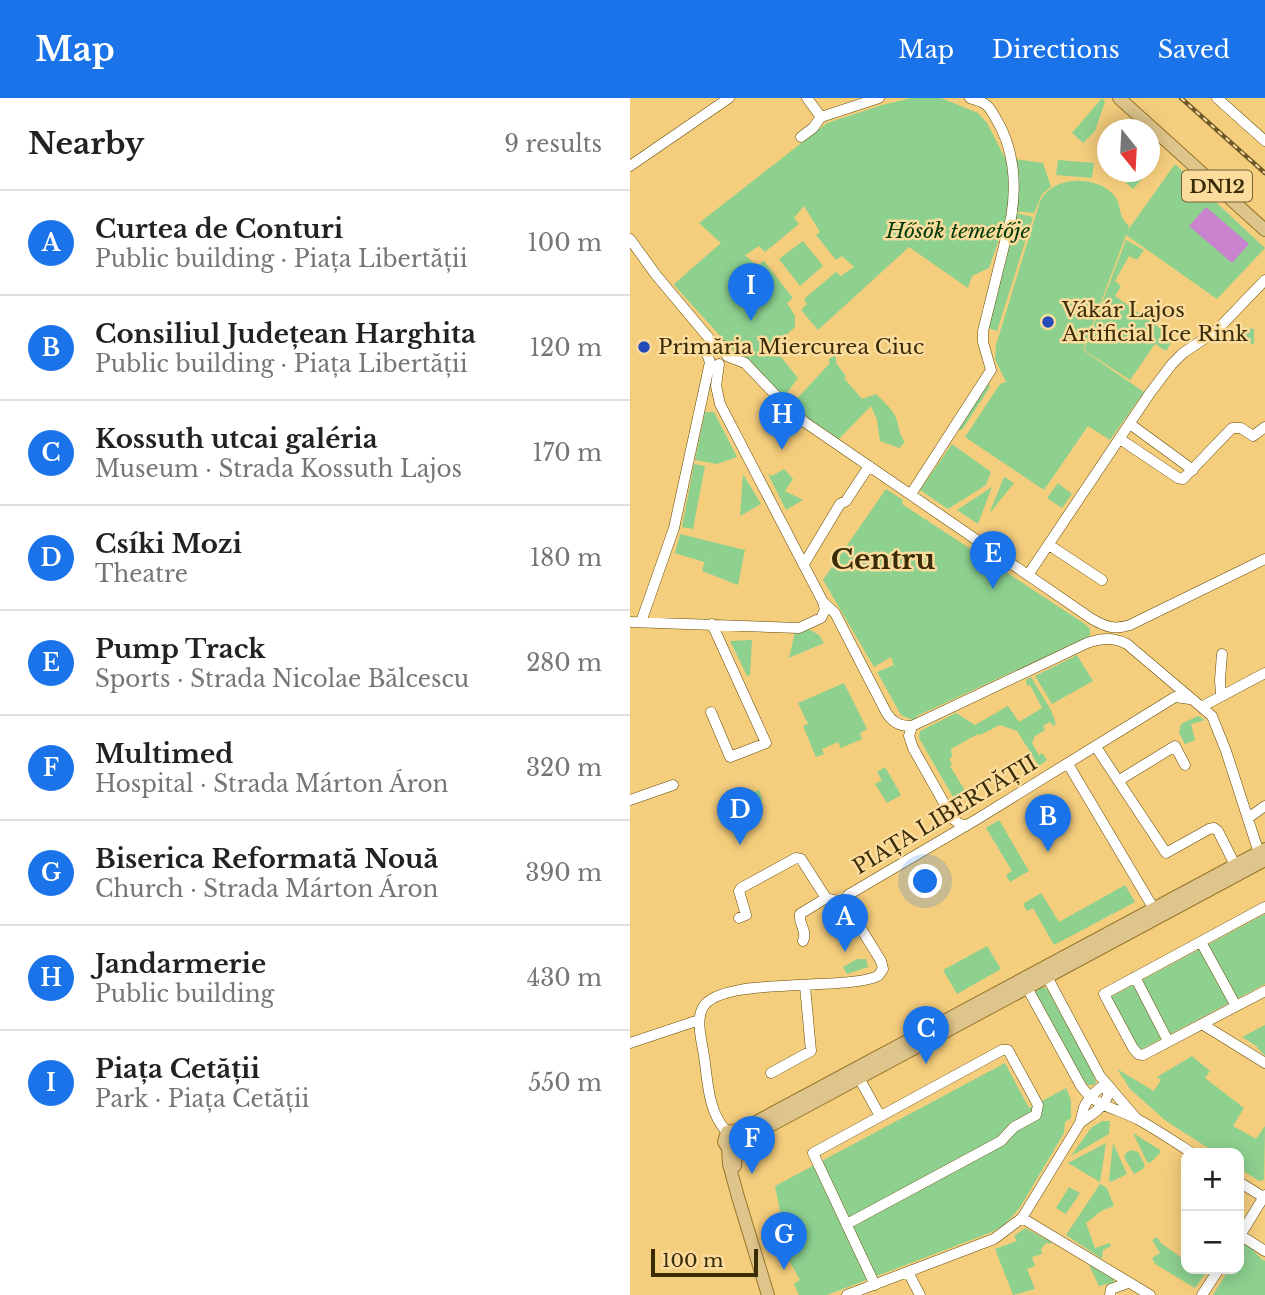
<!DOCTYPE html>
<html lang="en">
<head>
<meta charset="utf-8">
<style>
  body { margin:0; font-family:"Libre Baskerville",serif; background:#f6f6f6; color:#222 }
  .controls { position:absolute; right:21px; bottom:21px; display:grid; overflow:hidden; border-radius:14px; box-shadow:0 4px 18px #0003 }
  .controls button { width:63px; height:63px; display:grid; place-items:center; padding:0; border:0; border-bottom:2px solid #e0e0e0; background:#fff; color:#222; font:35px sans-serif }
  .compass { position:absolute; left:467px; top:21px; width:63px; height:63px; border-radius:50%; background:#fff; box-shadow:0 4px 18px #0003; rotate:162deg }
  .scale { position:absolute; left:21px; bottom:18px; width:107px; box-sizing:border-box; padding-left:7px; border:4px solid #3b2c08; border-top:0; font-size:19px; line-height:24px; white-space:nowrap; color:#3b2c08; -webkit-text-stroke:5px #fbdc9d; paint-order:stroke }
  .you { position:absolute; left:296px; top:784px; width:24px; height:24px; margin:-18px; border:5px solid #fff; border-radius:50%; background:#1a73e8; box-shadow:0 0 0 10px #1a73e833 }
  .badge { display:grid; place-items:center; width:46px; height:46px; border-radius:50%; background:#1a73e8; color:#fff; font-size:23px; font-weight:700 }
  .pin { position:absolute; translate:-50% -58px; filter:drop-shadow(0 2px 4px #0008) }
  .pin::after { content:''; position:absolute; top:37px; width:24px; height:21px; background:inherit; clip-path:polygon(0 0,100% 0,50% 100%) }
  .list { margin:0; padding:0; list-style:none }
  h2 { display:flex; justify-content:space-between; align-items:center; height:91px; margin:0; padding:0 28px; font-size:30px }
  h2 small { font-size:23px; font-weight:400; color:#767676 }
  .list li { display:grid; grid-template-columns:46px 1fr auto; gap:21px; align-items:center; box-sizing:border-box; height:105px; padding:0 28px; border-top:2px solid #e0e0e0 }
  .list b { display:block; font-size:26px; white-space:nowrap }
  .list p { margin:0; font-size:23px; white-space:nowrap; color:#767676 }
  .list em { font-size:23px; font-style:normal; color:#767676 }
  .map { position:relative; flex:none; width:635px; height:1197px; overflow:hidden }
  header { display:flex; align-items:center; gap:42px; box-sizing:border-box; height:98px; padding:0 35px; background:#1a73e8; color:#fff }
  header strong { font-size:33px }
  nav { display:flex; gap:38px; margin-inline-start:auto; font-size:24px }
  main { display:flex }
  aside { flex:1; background:#fff }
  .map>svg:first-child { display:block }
  .green { fill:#8ed18f }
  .water { fill:#ca83cf }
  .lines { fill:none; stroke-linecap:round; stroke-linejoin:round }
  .minor-casing { stroke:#644901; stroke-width:11 }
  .major-casing { stroke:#97762b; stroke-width:14 }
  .minor { stroke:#fff; stroke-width:10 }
  .major { stroke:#dec58b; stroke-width:12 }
  .rail-casing { stroke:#6f5929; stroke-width:4.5 }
  .rail { stroke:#fbdc9d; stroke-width:2; stroke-dasharray:5; stroke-linecap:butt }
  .poi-dot { fill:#234cba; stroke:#fbdc9d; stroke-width:2.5 }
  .labels { text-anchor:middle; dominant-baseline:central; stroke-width:5; stroke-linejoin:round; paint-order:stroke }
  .shield { fill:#fbdc9d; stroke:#756135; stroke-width:2 }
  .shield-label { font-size:19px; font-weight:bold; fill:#3b2c08 }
  .park-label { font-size:21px; font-style:italic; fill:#003b08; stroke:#fbdc9d }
  .poi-label { font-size:21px; fill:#3b2c08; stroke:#fbdc9d; text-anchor:start }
  .street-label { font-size:21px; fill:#3b2c08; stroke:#fbdc9d }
  .district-label { font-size:28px; font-weight:bold; fill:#3b2c08; stroke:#fbdc9d }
</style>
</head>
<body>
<header>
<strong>Map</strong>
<nav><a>Map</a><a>Directions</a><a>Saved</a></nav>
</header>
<main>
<aside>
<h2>Nearby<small>9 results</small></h2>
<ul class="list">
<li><span class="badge">A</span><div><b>Curtea de Conturi</b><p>Public building · Piața Libertății</p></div><em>100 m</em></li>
<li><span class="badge">B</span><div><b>Consiliul Județean Harghita</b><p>Public building · Piața Libertății</p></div><em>120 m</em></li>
<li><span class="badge">C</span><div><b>Kossuth utcai galéria</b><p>Museum · Strada Kossuth Lajos</p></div><em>170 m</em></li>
<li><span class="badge">D</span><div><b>Csíki Mozi</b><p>Theatre</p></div><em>180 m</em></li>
<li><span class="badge">E</span><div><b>Pump Track</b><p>Sports · Strada Nicolae Bălcescu</p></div><em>280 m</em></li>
<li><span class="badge">F</span><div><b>Multimed</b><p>Hospital · Strada Márton Áron</p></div><em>320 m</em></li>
<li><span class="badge">G</span><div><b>Biserica Reformată Nouă</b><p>Church · Strada Márton Áron</p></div><em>390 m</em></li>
<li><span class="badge">H</span><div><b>Jandarmerie</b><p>Public building</p></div><em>430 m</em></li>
<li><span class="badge">I</span><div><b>Piața Cetății</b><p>Park · Piața Cetății</p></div><em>550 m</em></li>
</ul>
</aside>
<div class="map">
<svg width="635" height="1197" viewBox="0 0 635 1197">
  <rect width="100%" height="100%" fill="#f4cd7d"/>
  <path class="green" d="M281,0H311L348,15L357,25L377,64L379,76V113L359,170L342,178L338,190L279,149L188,232L171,212L177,206L174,201L206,174L211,178L224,169L212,158L206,162L186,137L190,134L174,108L164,120L169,126L135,154L129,148L115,157L127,168L134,163L163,200L157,205L165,218V229L143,249L168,280L156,296L144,292L110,260L45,188L44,186L91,145L69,125L197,25L252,7Z
    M472,0L475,4L465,33L453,45L442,35Z
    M385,61L413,65L421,89L412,96L404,115L384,113Z
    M428,62L464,65L462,80L426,77Z
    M545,66L635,150L587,201L496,137L453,252L514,294L480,342L458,328L414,392L335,339L370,286L376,284L365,261L366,247L410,103C423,78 463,77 482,95C493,106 486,116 499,128L498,132Z
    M484,74L504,77L518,74L503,91Z
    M387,115L403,119L367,233L358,230Z
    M496,142L514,152L507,162L499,158L485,183L491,188L485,198L544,240L536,253L525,246L500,282L454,252Z
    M173,143L193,168L170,188L149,161Z
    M614,229L624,231V246L607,243Z
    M206,256V265L216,278L214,280L232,301L246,296C254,304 264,312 267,323C270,332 269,336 275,344L269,350L250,343L247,322L241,308L208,342L175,319L162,306L200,265L198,262Z
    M358,285L360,289L332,332H328Z
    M75,314H84L107,359L87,366L65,362Z
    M322,346L361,374L356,387L318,411L290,392Z
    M64,366L75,368L63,431L52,429Z
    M154,371L163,381L155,393L173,402L156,412L138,376L142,378Z
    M113,376L131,406L110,418Z
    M374,379L384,385L359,416Z
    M428,385L442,396L432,410L417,400Z
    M362,389L348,426L327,412Z
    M256,391L273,402L272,406L455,526L460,531V538L289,617L283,622L271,617L247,574L264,567L261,559L244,569L193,482Z
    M50,436L115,452L108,487L72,473L77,454L74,464L45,455Z
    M177,530L189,537L194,545L159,560L165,534Z
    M122,542L120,577L117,578L100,543Z
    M447,557L463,583L422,606L405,578Z
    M401,579L421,612L426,626L423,628L420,624L413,628L415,632L405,638L402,645L409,657L412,655L417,662L409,668L387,633L370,627L350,637L348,636L321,651L322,659L319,661L322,666L320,668L339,699L327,706L289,640L290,633L326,615L345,627L378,608L389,624L412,610L400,587L397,588L396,582Z
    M214,585L237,631L230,635L232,641L211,650L208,644L192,651L194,656L186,659L173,628L178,626L168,605Z
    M568,618L575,622L561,626L565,642L555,646L549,635L551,626Z
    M255,669L271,697L257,705L245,686L252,682L247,674Z
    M129,692L133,702L114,710L110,700Z
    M369,722L399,773L380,784L376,777L382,773L356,730Z
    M495,787L505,804L424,847L403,810L397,813L393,806L411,795L429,824Z
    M635,816V886L510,952L477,901Z
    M357,848L371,871L327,896L313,872Z
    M227,861H236L238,869L217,876L213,869Z
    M413,889L417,891L464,975L466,985L463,987H458L451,980L405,897L407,891Z
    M635,927V958L625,947L612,939Z
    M562,958L580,973L575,980L614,1010L603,1028L626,1041L635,1028L634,1082L629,1083L609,1070V1055H586L536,1023L500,991L487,971L524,993L531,982L527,979Z
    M375,965L399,1010L436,990L441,1002V1020L435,1024L434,1035L389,1111L374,1127L362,1134L197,1197H169L164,1186L170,1182L154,1153L152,1144L154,1133L145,1088Z
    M472,1023H480L479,1036L441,1058L461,1030Z
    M503,1035L530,1052V1055L520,1065L517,1064Z
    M476,1045L470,1084L438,1065Z
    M483,1045L497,1076L481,1084L479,1082Z
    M501,1052L508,1054L515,1067L513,1071L504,1076L494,1059L496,1055Z
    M470,1086L477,1090L484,1108L471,1113L456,1125L465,1150L480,1145L481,1148L473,1152L472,1161L436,1137Z
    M439,1089L450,1095L436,1116L426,1110Z
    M395,1130L421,1144V1146L416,1145L411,1151L412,1156L402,1159L405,1168L397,1171L405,1191L383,1197L365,1151L387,1143L384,1138Z
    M527,1139L531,1145L556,1163V1171H568L575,1176L565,1190L525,1166L522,1160L530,1155L522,1142Z
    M615,1145C623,1149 624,1156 635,1163V1197H583L599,1171H609V1155Z
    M459,1167L484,1181V1184L469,1188Z"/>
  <path class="water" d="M576,109L619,146L602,165L559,128Z"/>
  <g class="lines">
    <g class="minor-casing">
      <path id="minor" d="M177,0L191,19
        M587,0L635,43
        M171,39L183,30L191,19L249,0
        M0,68L99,0
        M0,141L26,177L83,245
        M83,245L93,248L97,258
        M97,258L115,265L156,308L176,325L462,521C476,529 484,532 500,527L635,461
        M80,264L76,254L83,245
        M89,266L86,288L90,306L193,504L205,515L256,614C262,624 270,629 282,628L457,545C472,540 483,539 497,546L582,618L596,653L629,755
        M500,326L563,372
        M490,341L548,380L553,381L602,330H611L623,338L635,329
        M281,396L361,272L353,244V233L381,120C387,86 384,49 365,19C362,14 359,8 355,6C351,3 344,2 340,0
        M419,447L472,482
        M174,466L210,406L216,403L239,368
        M398,477L520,295L542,266L553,255L586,233L635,182
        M0,524L169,530L191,520L195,512L193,504
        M11,524L44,430L80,264
        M591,597L590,582L592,556
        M573,608L635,575
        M81,614L100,659L136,645L82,526
        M282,628L279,638L283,650L323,721L330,726L336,728
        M466,649L536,755L579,731L584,730L588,733L605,767
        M438,666L518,801L524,811L521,817
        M488,683L545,648L555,667
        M0,702L43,687
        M618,720L635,708
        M635,809L474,896L503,950L508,956L513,957L635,893
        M109,820L116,817L109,793L111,790L166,760L171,761L196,800L216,805
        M173,843C178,833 168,826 170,816L196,800
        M571,844L606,908
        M414,873L470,978L506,1020
        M505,879L538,943
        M395,886L451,988C466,1010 488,1010 509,1022C527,1032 545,1044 562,1055
        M572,926L635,965
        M0,945L69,922
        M141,975L181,953L175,888
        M229,980L250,1018
        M97,1034C78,1014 78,985 74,958C72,944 66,924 72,911C87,877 213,894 248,878L253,871L251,863L217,808L218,797L349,720L545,599L560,601
        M609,1084L635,1100
        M392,1120L520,1197
        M217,1126L371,1043L384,1029L406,1017L408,1007L378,952H372L183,1055L245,1187
        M610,1137L635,1153
        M609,1139L635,1097
        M278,1174L290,1197
        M217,1197L364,1141L392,1120L450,1025L454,1009L460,999L470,990L479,988C480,1007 463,1015 450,1025
        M480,1197L481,1191L498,1185
        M572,1197L589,1171"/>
    </g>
    <g class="major-casing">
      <path id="major" d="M489,0L635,132
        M105,1068C106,1054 109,1045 121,1038L635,762
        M138,1197L108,1099L99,1066L98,1050L94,1044L97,1034L113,1031L635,751"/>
    </g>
    <use href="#minor" class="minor"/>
    <use href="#major" class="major"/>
    <g class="rail-casing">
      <path id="rail" d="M551,0L635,75"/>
    </g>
    <use href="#rail" class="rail"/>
  </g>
  <g class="poi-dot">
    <circle cx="418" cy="224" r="7"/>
    <circle cx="14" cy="249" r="7"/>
  </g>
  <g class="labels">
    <rect class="shield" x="552" y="72.5" width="70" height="31" rx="5"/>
    <g class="shield-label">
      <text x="587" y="88">DN12</text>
    </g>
    <g class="park-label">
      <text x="328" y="133">Hősök temetője</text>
    </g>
    <g class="poi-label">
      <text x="432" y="212">Vákár Lajos<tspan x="432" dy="24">Artificial Ice Rink</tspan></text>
      <text x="28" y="249">Primăria Miercurea Ciuc</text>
    </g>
    <g class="street-label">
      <text transform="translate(315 717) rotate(-31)">PIAȚA LIBERTĂȚII</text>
    </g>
    <g class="district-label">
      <text x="253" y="461">Centru</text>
    </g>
  </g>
</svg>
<div class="controls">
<button>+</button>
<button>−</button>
</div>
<svg class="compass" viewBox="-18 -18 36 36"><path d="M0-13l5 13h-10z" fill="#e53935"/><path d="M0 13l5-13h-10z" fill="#767676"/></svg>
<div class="scale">100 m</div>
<div class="you"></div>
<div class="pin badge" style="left:215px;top:854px">A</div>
<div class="pin badge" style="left:418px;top:754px">B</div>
<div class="pin badge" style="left:296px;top:966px">C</div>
<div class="pin badge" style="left:110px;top:747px">D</div>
<div class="pin badge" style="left:363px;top:491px">E</div>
<div class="pin badge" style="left:122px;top:1076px">F</div>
<div class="pin badge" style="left:154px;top:1172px">G</div>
<div class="pin badge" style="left:152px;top:352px">H</div>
<div class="pin badge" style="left:121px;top:223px">I</div>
</div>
</main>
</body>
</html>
